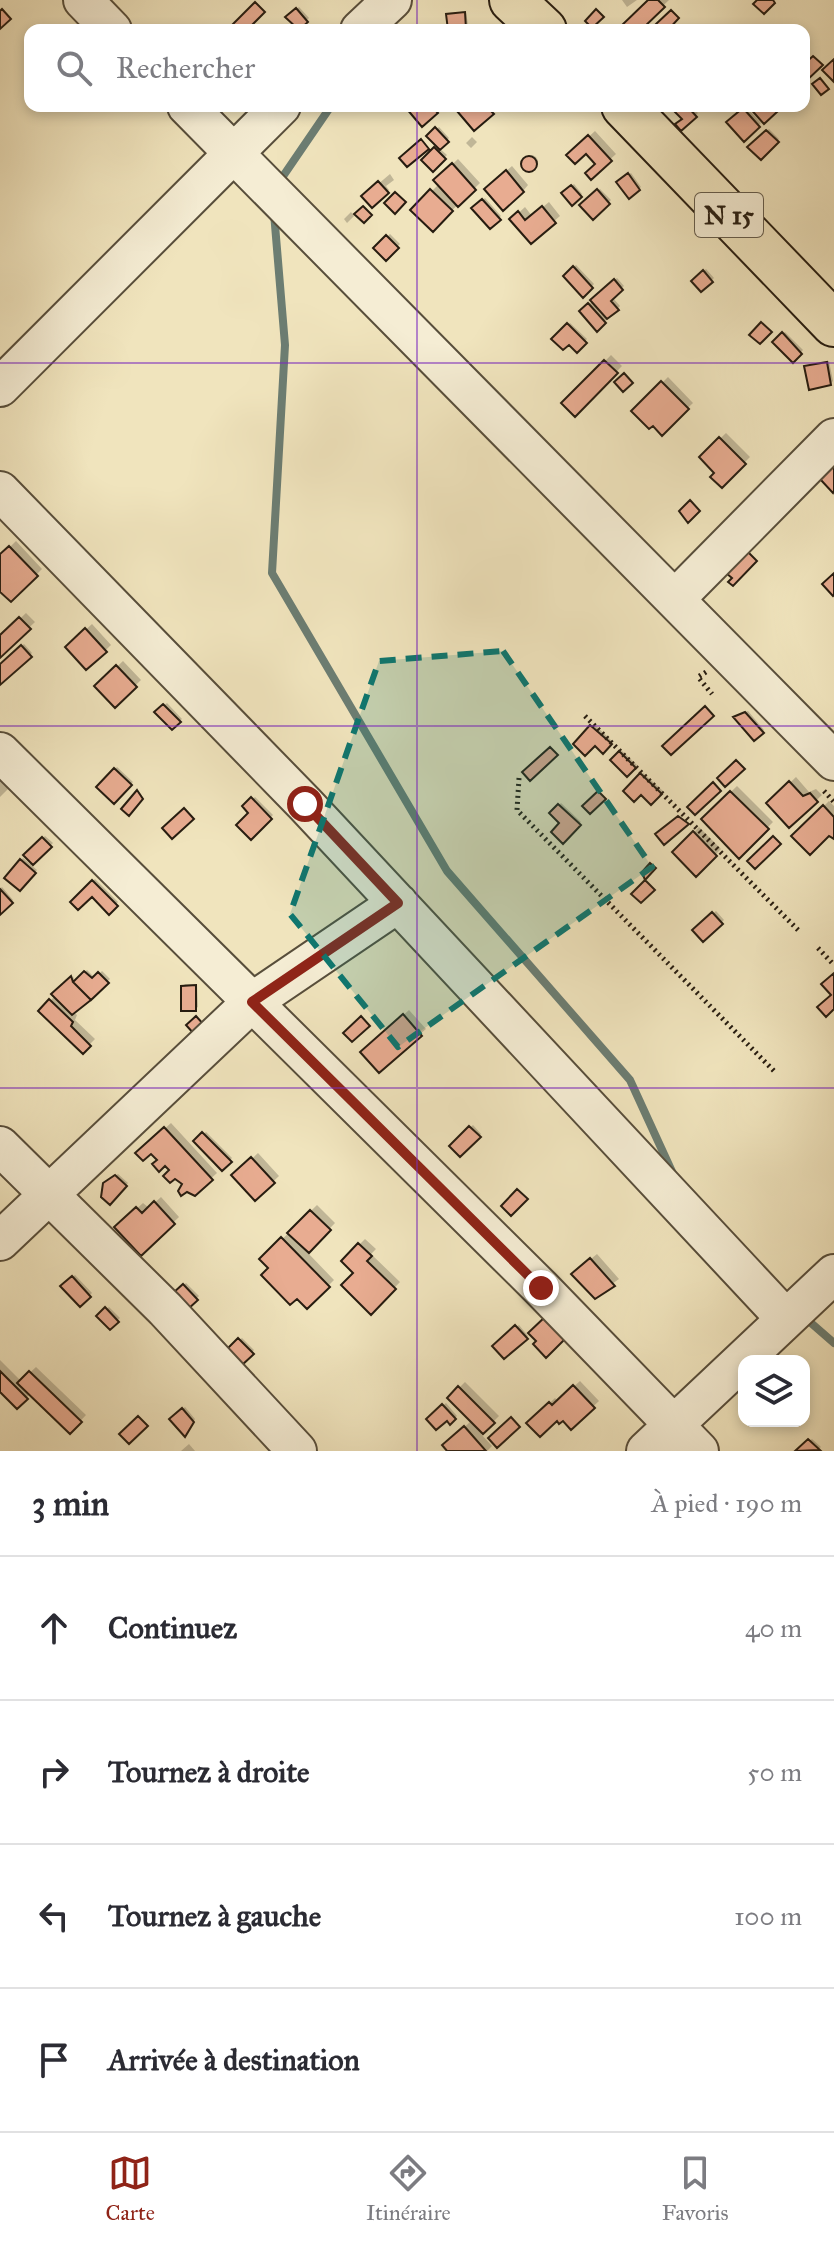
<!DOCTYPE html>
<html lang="fr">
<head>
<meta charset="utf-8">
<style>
  body { margin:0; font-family:"IM FELL Great Primer",serif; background:#f7f7f7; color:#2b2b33 }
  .controls { position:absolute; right:24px; bottom:24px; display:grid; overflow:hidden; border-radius:16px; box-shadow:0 4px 12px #0003 }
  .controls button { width:72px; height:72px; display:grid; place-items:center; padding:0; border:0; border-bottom:2px solid #e1e1e2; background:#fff; color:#2b2b33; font:40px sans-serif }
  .stop { position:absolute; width:24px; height:24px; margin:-18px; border:6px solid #8f2418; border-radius:50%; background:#fff }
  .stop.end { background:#8f2418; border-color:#fff; box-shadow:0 2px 8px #0008 }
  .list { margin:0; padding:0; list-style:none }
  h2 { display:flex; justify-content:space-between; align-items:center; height:104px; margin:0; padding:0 32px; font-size:34px }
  h2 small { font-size:26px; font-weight:400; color:#7c7c81 }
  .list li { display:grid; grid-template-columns:52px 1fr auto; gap:24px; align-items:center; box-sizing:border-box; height:144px; padding:0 32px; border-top:2px solid #e1e1e2 }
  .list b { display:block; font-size:30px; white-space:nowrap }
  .list em { font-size:26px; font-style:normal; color:#7c7c81 }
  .icon { flex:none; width:44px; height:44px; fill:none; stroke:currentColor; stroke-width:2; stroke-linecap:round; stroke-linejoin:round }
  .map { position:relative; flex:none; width:834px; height:1451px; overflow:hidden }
  .search { position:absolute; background:#fff; box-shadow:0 4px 12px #0003; left:24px; right:24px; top:24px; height:88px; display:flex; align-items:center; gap:20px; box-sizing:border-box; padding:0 28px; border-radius:16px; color:#7c7c81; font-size:30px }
  .sheet { height:680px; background:#fff }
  nav { display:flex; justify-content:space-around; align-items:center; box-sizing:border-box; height:112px; border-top:2px solid #e1e1e2; background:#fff; font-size:22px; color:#7c7c81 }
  nav a { display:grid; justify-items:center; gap:4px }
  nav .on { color:#8f2418 }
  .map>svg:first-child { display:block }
  .shadow { fill:#0003 }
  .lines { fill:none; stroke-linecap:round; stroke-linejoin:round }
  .stream { stroke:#6c7d72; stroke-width:8 }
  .building { fill:#e8ac91; stroke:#261c10; stroke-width:2 }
  .minor-casing { stroke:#584e3b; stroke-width:42 }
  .major-casing { stroke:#261c10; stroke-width:48 }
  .path { stroke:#261c10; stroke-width:5; stroke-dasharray:2 4; stroke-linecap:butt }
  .minor { stroke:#f5edd4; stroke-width:38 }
  .major { stroke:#f0e4bd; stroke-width:44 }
  .route { stroke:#8f2418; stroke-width:10 }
  .marked { fill:#0f766e; fill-opacity:0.2; stroke:#0f766e; stroke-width:6; stroke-dasharray:16 10; stroke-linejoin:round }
  .grid { fill:none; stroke:#7b2cbf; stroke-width:2; stroke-opacity:0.55 }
  .labels { text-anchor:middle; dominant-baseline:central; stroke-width:7; stroke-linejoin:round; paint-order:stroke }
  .shield { fill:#f5edd4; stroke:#645b4b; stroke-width:2 }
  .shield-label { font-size:26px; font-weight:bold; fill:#261c10 }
</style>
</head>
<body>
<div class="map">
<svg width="834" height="1451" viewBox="0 0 834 1451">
  <rect width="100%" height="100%" fill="#f0e4bd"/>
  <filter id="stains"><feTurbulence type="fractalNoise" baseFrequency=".0025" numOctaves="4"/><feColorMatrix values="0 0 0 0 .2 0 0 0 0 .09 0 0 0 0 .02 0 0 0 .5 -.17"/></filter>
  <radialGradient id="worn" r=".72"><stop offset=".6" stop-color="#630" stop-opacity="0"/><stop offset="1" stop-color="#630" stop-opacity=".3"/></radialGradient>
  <path class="shadow" d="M622,0H637L627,7Z
    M650,0H669L638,30H626Z
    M299,7L309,18L298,28L288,17Z
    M466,11L468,25L465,27L448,14Z
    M790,24L794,30H783Z
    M676,106H691L698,113L681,128L684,119Z
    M746,107L761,123L744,139L729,122Z
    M439,127L449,138L439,148L447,155L433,169L424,160L439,146L429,136Z
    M769,129L779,139L761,157L750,147Z
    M595,131L616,154L591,177L597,163L586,151L569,155Z
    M472,137L477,142L471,148L466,143Z
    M524 162a7 7 0 1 1 14 0a7 7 0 1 1-14 0Z
    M458,159L480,183L433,229L413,210L439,184L436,180Z
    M512,166L528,185L523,191L492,184Z
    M631,173L641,187L630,196L619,182Z
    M390,174L394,180L386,186L389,190L372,206L364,196Z
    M574,184L582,194L572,203L564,193Z
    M600,189L611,200L593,217L582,205Z
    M485,198L501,216L490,226L474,208Z
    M549,202L560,216L531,241L512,219L525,207L532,216Z
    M351,212L354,216L347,223L344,219Z
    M390,234L400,244L386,258L376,248Z
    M576,265L594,284L583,295L565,276Z
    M706,269L714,278L701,290L694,281Z
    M617,278L624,286L612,297L620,306L597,329L582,311Z
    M570,323L587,339L577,350L569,342L554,339Z
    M785,332L803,350L793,360L775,342Z
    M611,355L622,366L575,414L564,403Z
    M829,361L833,381L830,384L807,367Z
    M668,377L693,403L662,433L634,411Z
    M726,433L750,457L722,485L717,473L701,457Z
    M16,541L42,569L11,600L0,589V557Z
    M26,613L35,622L0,655V638Z
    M92,624L111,645L87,668L67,647Z
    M24,644L32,653L0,682V666Z
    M123,661L141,680L115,705L97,686Z
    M167,703L182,719L172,727L157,712Z
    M748,711L764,730L754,739L738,715Z
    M594,724L612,741L603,751L595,743L576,744Z
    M622,751L637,765L627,774L613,760Z
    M117,767L133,782L114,801L99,787Z
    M643,773L663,791L651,802L641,793L625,791Z
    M796,777L809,792L816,789L822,795L789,826L769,803Z
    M0,779L8,789L0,797Z
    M737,786L773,822L739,856L703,819Z
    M255,797L273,815L251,837V813L245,807Z
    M829,801L834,806V837L829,834L794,836Z
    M561,803L581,822L563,841L562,823L552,813Z
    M699,827L721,849L696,874L675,852Z
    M45,836L53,843L31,865L37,870L20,889L7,877L23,858L30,864L32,862L26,855Z
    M95,879L118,902L109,912L92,894L73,902Z
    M2,887L13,900L0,912V889Z
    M716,911L724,920L703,939L695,930Z
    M87,970L95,978L102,971L110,979L73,1012L77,1015L75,1020L95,1039L83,1051L41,1011L73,976L75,982Z
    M185,984H197L198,1007L195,1009L183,986Z
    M409,1010L426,1029L420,1034L363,1052Z
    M171,1123L217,1173L194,1194L152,1151L138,1153Z
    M473,1125L481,1134L460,1155L451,1146Z
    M206,1132L232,1158L222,1168L196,1141Z
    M258,1153L279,1176L255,1199L234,1176Z
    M118,1174L128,1183L110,1202L108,1181Z
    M161,1197L179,1217L141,1253L117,1227L143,1203L149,1208Z
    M317,1205L335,1223L307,1252L334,1280L307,1307L262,1259Z
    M365,1239L376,1249L371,1254L400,1282L371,1312L356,1273L343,1261Z
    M597,1254L619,1279L595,1296L580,1268Z
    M75,1275L92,1293L80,1304L63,1286Z
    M186,1283L199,1296L188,1307L175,1294Z
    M109,1307L120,1318L110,1327L99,1316Z
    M519,1325L528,1336L504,1357L494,1346Z
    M242,1338L254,1350L242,1363L229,1349Z
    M0,1360L21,1381L36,1367L86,1415L70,1432L31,1393L17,1407L0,1389Z
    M580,1381L599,1401L571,1427L563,1418L529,1423L555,1398L558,1401Z
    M465,1382L499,1416L481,1434L492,1446L487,1451H450L445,1446L472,1420L449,1398Z
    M446,1403L457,1416L450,1422L447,1418L429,1419Z
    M185,1407L195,1419L187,1433L172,1419Z
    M812,1439L821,1447L816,1451H798Z
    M189,1444L195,1451H181Z"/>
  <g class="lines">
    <path class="stream" d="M277,185L331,106
      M274,213L285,345L272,573L447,871L630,1080L674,1176
      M803,1316L834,1343"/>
  </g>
  <path class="building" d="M648,0H658L665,7L641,30H623L620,27Z
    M757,0H773L775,3L764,14L753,4Z
    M255,2L265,12L247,30H231L229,28Z
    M296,8L308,22L299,30L285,17Z
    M2,9L11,19L0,29V11Z
    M596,9L604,17L592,28L585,21Z
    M671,10L679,18L668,30H662L656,24Z
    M465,12L466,29L448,30L446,14Z
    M813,56L823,65L804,83V64Z
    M834,59V82L822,70Z
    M820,78L829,89L821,95L812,84Z
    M408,106H431L438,113L422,127L406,108Z
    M463,106H486L494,114L474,131L457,111Z
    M673,106H687L697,117L681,131L675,124L682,119L671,108Z
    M748,106H771L777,112L764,124Z
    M743,108L760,127L744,142L726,122Z
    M435,127L449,142L440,150L426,136Z
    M766,130L779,142L761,160L747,147Z
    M588,135L612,161L591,180L585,173L595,164L586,154L575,164L566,155Z
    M421,139L429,149L407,167L399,158Z
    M434,147L446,159L433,172L421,160Z
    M521 164a8 8 0 1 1 16 0a8 8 0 1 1-16 0Z
    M452,163L476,190L458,207L433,180Z
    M506,170L524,192L503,211L484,189Z
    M628,173L640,190L629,199L616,182Z
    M378,181L389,193L372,208L361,196Z
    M571,185L582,197L572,206L561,193Z
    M430,189L453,211L433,232L410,210Z
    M597,189L610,204L593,220L579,205Z
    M395,192L406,202L395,214L384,203Z
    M482,199L501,220L490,229L471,208Z
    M363,206L372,215L364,223L354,214Z
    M542,206L556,223L531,244L509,219L518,211L525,220Z
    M386,235L399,248L386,261L373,248Z
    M573,266L593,288L583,298L563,276Z
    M703,270L713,282L701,292L691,281Z
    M614,279L623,290L611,301L619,310L607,319L590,300Z
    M588,303L606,323L597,332L579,311Z
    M761,322L772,332L760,344L749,335Z
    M567,323L587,343L577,353L569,345L563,350L551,339Z
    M782,332L802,354L793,363L772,342Z
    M604,360L618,373L575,417L561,403Z
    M827,362L831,385L809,390L804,366Z
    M624,373L633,383L623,392L614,382Z
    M661,381L689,409L662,436L653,426L649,429L631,411Z
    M719,437L746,464L722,488L710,477L714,473L699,457Z
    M834,466V491L833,493L820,479Z
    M690,500L700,511L688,523L679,511Z
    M9,546L38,576L11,602L0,592V554Z
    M747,551L757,561L733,586L728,582L732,578L726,573Z
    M834,573V595L833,596L822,584Z
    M19,617L31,629L0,658V635Z
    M85,628L107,652L86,670L65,647Z
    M21,645L32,657L0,685V664Z
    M116,665L137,687L115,708L94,686Z
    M163,704L181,722L172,730L154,712Z
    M705,706L714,716L671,755L662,746Z
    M745,712L764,733L754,741L733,717Z
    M590,725L612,744L603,754L595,746L585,756L573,744Z
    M550,747L558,755L530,781L522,772Z
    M619,751L636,768L627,777L610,760Z
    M736,760L745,769L725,787L717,778Z
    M114,768L132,785L114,804L96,787Z
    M640,773L662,794L651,805L641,795L634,802L623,791Z
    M789,781L803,796L810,793L818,802L789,828L766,803Z
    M713,782L721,791L695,815L687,807Z
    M137,790L143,799L129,816L121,809Z
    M598,791L606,799L590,814L582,806Z
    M730,791L769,829L739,859L701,819Z
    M251,797L272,819L251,840L236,825L248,813L242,806Z
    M558,804L581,825L563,844L551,832L559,823L549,813Z
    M823,805L834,817V839L829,836L810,855L791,836Z
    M184,808L194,819L172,839L162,828Z
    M678,816L689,824L664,845L655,834Z
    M693,831L717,856L696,877L672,852Z
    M773,836L781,844L755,869L747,861Z
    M42,837L52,847L33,865L23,855Z
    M20,859L36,873L20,891L4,878Z
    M650,863L656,868L645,880L642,872Z
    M92,880L118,906L109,915L92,897L78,910L70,902Z
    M645,880L655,890L641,903L631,894Z
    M0,889L13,903L0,915Z
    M712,912L723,924L703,942L692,930Z
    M84,971L92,978L98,972L109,983L91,1000L73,982Z
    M834,973V1009L826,1017L817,1007L831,995L821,984Z
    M71,976L73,982L91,1000L72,1015L51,994Z
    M196,985V1011H181V986Z
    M49,999L73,1022L71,1026L91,1046L83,1054L38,1011Z
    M403,1014L422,1036L379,1073L360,1052Z
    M196,1016L205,1026L195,1035L186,1025Z
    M361,1016L370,1026L352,1042L343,1033Z
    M469,1126L481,1137L460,1157L449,1146Z
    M164,1127L213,1180L195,1196L187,1192L181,1196L178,1191L182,1184L175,1179L170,1183L163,1176L169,1170L165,1166L159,1172L152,1164L157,1160L151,1154L143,1161L135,1153Z
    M202,1132L232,1162L222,1171L193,1141Z
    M251,1157L275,1183L255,1201L231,1175Z
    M115,1175L127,1186L110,1205L101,1197L103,1183Z
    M517,1189L528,1199L511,1216L501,1206Z
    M154,1201L175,1224L141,1256L114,1227L136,1207L142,1213Z
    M310,1210L331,1230L309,1253L287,1233Z
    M281,1237L330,1287L307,1309L297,1299L290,1305L261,1275L268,1268L259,1259Z
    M358,1243L372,1256L367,1261L396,1289L371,1315L341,1285L353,1273L341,1261Z
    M590,1258L615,1286L595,1299L571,1274Z
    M72,1276L91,1297L80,1307L60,1286Z
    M183,1284L198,1300L188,1309L173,1293Z
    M105,1307L119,1322L110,1330L96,1316Z
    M546,1316L567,1337L546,1358L533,1344L536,1341L528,1333Z
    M515,1325L528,1339L504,1359L492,1346Z
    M238,1338L254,1354L242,1365L227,1349Z
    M0,1371L28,1399L17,1409L0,1392Z
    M29,1371L82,1422L70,1434L17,1383Z
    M573,1385L595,1408L571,1430L563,1421L559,1424L557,1421L540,1437L526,1423L549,1402L552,1405Z
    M458,1386L495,1423L483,1434L447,1398Z
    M442,1404L456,1419L450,1425L447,1421L436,1430L426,1419Z
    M182,1408L194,1422L185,1437L169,1419Z
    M138,1416L148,1426L129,1444L119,1434Z
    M511,1417L520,1427L497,1448L488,1438Z
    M464,1426L486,1451H447L442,1445Z
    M808,1439L820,1450L795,1451Z"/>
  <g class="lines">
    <g class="minor-casing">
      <path id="minor" d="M83,0L112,30
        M360,30L392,0
        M187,106L834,761
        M0,387L281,106
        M0,491L305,804L786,1319
        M675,599L834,438
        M0,752L541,1288L699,1451
        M0,1146L165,1309L297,1451
        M0,1241L252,1002L398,903
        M646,1451L834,1274"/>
    </g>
    <g class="major-casing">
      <path id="major" d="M512,0L544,30
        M624,106L834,324"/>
    </g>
    <path class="path" d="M706,672L698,677L712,694
      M585,716L799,931
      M519,778L517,810L774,1071
      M824,791L834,802
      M818,948L834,965"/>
    <use href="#minor" class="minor"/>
    <use href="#major" class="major"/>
  </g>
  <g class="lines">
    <path class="route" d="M305,804L398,903L252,1002L541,1288"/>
  </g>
  <path class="marked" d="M503,651L652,867L398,1047L290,914L379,661Z"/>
  <path class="grid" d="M417,0V30M417,106V1451M0,363H834M0,726H834M0,1088H834"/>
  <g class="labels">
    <rect class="shield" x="695" y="193" width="68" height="44" rx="6"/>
    <g class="shield-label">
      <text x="729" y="215">N 15</text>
    </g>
  </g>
  <rect width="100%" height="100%" filter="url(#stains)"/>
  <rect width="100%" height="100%" fill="url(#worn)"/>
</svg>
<div class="controls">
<button><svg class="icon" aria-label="layers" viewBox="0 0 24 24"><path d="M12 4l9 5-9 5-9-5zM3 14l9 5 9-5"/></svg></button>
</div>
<div class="stop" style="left:305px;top:804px"></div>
<div class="stop end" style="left:541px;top:1288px"></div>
<div class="search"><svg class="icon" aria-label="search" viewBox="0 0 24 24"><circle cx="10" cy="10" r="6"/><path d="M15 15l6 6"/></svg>Rechercher</div>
</div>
<section class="sheet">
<h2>3 min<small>À pied · 190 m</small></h2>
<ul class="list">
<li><svg class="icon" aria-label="ahead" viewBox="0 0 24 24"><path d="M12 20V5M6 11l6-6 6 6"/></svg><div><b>Continuez</b></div><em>40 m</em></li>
<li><svg class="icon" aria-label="right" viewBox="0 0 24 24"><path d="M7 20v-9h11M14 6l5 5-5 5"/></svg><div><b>Tournez à droite</b></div><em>50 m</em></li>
<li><svg class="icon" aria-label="left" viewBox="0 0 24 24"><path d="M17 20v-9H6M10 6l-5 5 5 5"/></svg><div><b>Tournez à gauche</b></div><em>100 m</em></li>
<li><svg class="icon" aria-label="arrive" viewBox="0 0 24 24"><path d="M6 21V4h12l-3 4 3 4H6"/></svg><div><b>Arrivée à destination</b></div></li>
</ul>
</section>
<nav>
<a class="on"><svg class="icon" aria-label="map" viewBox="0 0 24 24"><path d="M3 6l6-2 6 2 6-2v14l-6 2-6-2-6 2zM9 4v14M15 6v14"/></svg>Carte</a>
<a><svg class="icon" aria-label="directions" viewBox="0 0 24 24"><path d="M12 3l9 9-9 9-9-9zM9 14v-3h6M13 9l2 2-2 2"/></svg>Itinéraire</a>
<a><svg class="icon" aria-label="saved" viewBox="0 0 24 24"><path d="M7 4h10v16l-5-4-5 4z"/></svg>Favoris</a>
</nav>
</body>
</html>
